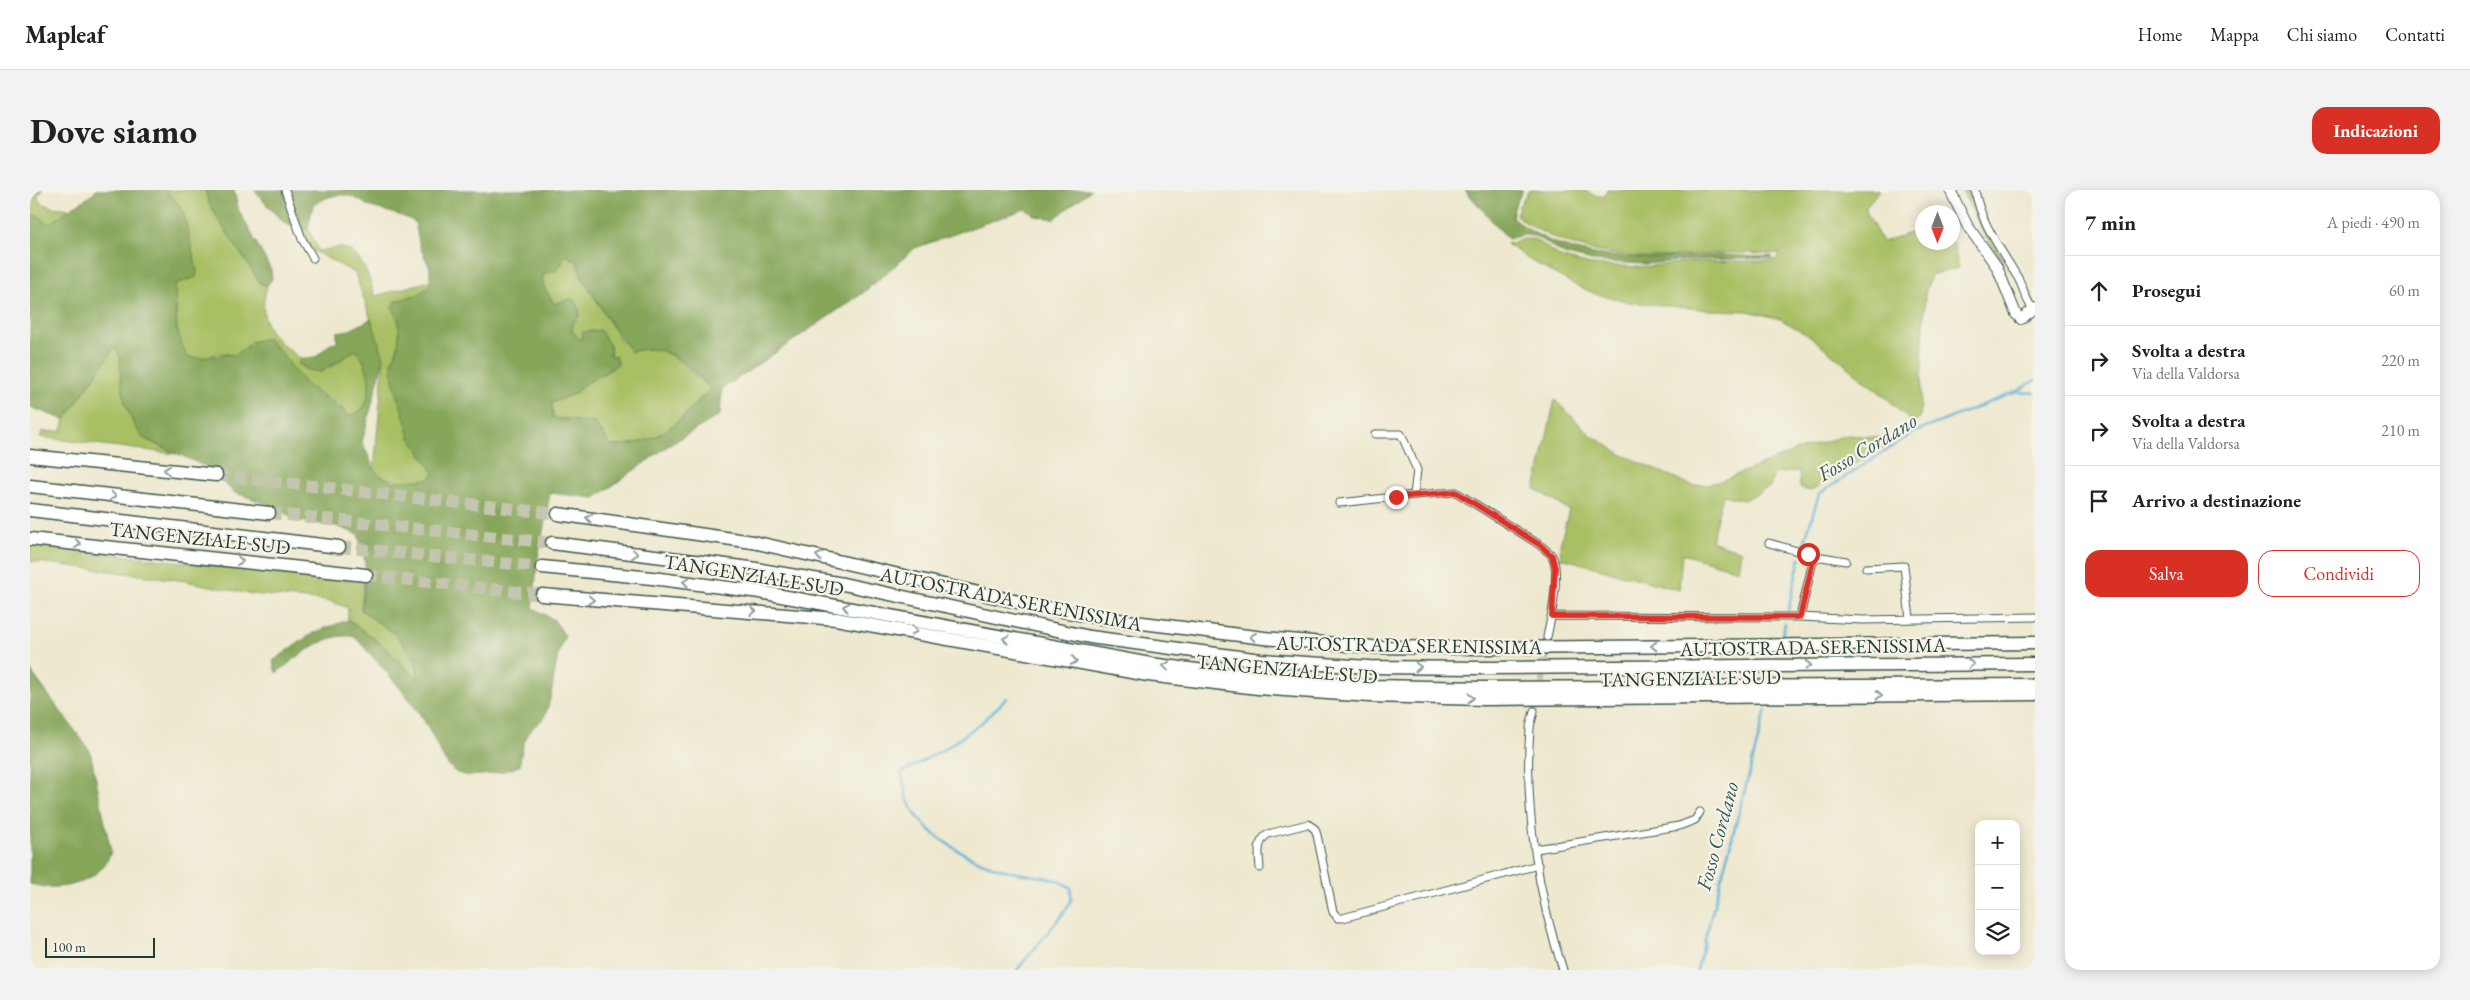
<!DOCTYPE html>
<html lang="it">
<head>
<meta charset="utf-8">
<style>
  body { margin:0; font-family:"EB Garamond",serif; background:#f2f2f2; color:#222 }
  .controls { position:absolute; right:15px; bottom:15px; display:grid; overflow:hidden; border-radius:10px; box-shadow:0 2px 12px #0003 }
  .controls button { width:45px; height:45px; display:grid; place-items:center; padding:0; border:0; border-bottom:1px solid #e0e0e0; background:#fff; color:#222; font:25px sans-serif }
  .compass { position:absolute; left:1885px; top:15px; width:45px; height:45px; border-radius:50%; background:#fff; box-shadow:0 2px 12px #0003; rotate:180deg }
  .scale { position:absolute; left:15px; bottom:12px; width:110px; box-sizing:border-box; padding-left:5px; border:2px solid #1f3d34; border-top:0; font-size:14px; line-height:18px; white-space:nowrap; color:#1f3d34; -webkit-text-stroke:4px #f7f3e8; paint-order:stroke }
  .stop { position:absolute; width:15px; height:15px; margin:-11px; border:4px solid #d93025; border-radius:50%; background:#fff }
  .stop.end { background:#d93025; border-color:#fff; box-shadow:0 1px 5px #0008 }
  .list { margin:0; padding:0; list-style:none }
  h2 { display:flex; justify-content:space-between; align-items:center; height:65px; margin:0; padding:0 20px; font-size:21px }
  h2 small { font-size:16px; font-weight:400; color:#767676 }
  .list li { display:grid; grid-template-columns:32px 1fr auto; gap:15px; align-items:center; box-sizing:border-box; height:70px; padding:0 20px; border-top:1px solid #e0e0e0 }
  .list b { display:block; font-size:19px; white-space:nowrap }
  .list p { margin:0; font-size:16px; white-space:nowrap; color:#767676 }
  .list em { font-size:16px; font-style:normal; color:#767676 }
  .actions { display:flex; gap:10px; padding:15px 20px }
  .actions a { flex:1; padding:11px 0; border:1px solid #d93025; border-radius:15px; text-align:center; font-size:18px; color:#d93025 }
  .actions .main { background:#d93025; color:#fff }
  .icon { flex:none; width:28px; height:28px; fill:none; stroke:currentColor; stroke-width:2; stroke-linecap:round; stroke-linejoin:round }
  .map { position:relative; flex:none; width:2005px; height:780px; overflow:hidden; border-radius:15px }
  header { display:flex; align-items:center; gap:30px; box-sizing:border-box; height:70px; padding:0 25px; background:#fff; border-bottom:1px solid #e0e0e0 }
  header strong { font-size:24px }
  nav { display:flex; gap:28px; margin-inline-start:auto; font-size:18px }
  .intro { display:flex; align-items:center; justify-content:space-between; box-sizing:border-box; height:120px; padding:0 30px }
  h1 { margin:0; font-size:35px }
  .button { padding:12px 22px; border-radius:15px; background:#d93025; color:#fff; font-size:18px; font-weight:700 }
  main { display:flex; gap:30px; padding:0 30px }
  aside { flex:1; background:#fff; border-radius:15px; box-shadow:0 2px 12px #0003 }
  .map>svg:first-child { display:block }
  .green { fill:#a8bf64; stroke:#647e4c }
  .forest { fill:#86a65a; stroke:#527247; fill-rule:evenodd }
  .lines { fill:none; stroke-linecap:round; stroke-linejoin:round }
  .stream { stroke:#5bb1d8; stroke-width:2.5 }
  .street-tunnel { stroke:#c4c6af; stroke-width:7; stroke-dasharray:7 3.5; stroke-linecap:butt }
  .highway-tunnel { stroke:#c4c6af; stroke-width:12; stroke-dasharray:12 6; stroke-linecap:butt }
  .street-casing { stroke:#3e574b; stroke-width:9 }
  .secondary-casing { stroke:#3e574b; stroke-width:12 }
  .highway-casing { stroke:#3e574b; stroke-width:15 }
  .street { stroke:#fff; stroke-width:7 }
  .secondary { stroke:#fff; stroke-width:10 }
  .highway { stroke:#fff; stroke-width:12 }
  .oneway { stroke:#8f9e9a }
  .route { stroke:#d93025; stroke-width:6 }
  .labels { text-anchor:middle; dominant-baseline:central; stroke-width:4.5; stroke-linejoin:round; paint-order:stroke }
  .street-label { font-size:20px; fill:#1f3d34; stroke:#f7f3e8 }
  .water-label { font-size:21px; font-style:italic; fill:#2e5a5d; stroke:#f7f3e8 }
</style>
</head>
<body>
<header>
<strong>Mapleaf</strong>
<nav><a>Home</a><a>Mappa</a><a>Chi siamo</a><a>Contatti</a></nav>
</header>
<div class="intro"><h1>Dove siamo</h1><a class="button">Indicazioni</a></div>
<main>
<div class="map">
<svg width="2005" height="780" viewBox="0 0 2005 780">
  <rect width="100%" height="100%" fill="#f7f3e8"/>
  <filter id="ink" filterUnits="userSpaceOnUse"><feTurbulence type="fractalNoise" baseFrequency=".02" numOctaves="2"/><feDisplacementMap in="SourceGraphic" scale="10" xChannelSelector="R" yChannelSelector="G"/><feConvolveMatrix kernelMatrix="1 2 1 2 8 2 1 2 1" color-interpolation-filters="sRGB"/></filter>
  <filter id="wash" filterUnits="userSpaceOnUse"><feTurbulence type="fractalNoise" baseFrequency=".0096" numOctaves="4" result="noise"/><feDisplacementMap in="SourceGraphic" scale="20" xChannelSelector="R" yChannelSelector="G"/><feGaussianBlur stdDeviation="1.12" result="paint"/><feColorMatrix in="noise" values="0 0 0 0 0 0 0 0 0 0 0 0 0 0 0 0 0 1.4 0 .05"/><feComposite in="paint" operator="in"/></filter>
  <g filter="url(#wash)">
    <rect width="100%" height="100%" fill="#ede8ce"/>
    <path class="green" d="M0,0H13L8,6V11L21,17L40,19L29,30L17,34L3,25L0,27Z
      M135,0H175L179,13L192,35L231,94L237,96C226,135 242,147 271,169L269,174L277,180L299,178L325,160C343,175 347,221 319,227L308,215L275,194L247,157L213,159L205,165L188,163L170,169L157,167C146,144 142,119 145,93L166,87C166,75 164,68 161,56C153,30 156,22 135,0Z
      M1499,0H1553L1566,6H1575L1577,0H1850L1836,16L1837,23L1852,52L1892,39V52H1923L1929,78L1901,85L1895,104L1890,228L1884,231L1878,229L1859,210L1780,146L1750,129L1718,121L1680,120L1599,112L1566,104L1545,95L1501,71L1477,54L1494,49H1504L1532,68L1561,75L1614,77L1659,72L1734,71L1747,69L1750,63C1731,65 1712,62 1692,63C1668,64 1644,67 1620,67C1575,67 1521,54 1486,25L1489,16Z
      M278,39L289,61C296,60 306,57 313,58C332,62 340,91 345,106L400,91V95L389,104L366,111C369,132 373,152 362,171L380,247L405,283L399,289C378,292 362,294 344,281L354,168L325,83L280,59L273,41Z
      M534,63L547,72L552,87L592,152L614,158H628L647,169L681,199C654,223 639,250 599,254C593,255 587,257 580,255L571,241L542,229L523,228L522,213L545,203L555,194L582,179L580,156L576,150H551L542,141L543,134L550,124L541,109L524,114L514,97L512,88Z
      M84,157L91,167V191L113,248L146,264L10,247L12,242L32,241L35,230Z
      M1525,210L1561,245L1591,264L1663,296L1688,292L1768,260L1817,245L1860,248L1859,253L1780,301L1770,298L1769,281L1744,284L1740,297L1714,310L1693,305L1681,351L1711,361L1708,380L1652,364L1649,400L1531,368L1530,355L1539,320L1505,299Z
      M0,355L334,392L331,420L365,443L386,470L388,490L349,452L318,430V418L299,411L221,404L149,390L0,371Z"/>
    <path class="forest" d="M66,0H135L148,13L154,25L167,81L166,87L145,94L147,141L157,167C175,170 186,163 205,165L224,151L237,148C253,163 261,178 275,193C287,206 306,213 319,226C347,221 343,175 325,160L291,182L277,180L268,173L271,169L286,167L300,154L307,153V142L320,140L341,129L354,168L332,252L345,281L354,288L364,292L399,289L404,283L380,247L363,190L362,171L367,161L369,146V132L362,116L366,111L389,104L400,95V78L390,57L385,32C371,24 360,23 345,18C338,17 333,12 327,9C312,1 297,6 283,15L278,39C260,47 235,12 224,0H1061L1024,29L1006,26L995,19L885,58L833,103L692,199L690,225L638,256L565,308L520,303L507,374L503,418L524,430L535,446C522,472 526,498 515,525C513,531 506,534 502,539C493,550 491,561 490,575C478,582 437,591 424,581C410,569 405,547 395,532C375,501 349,474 325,447C297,440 268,467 246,483L243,471L283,443L318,430L349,452L388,489L386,470L365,444L331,420L336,385L334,365L328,344L306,336L269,331L238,314L203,302L181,279L113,248L105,237L95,214L91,191L90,167L85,157L35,230L0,217V27L3,25L11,27L17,34C27,30 31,25 40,19C51,11 56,11 66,0ZM534,64L547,72L552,87L578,129L601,162C639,151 655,175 681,198C657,223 635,250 599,254C592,255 587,257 580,255L565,233L523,228L522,213L545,203L555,194L588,174L586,167L580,165V156L570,140L553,142L551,150L542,141L543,134L550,124L547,113L541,109L524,114L514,97L512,88L515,83L526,81L532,73Z
      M175,0H204L208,19L241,80L242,89L237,96L231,94L192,35L179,13Z
      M1435,0H1493L1485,15L1482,27C1541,77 1618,69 1689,65C1707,65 1725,68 1742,66V68L1659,70L1615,74L1562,71L1534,64L1505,46L1493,45L1478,49Z
      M1932,0H1941C1945,27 1958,45 1973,67L1970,68L1951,40Z
      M0,480L60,561L81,662C70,695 29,702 0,694Z"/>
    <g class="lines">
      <path class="stream" d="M1990,202L2005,203
        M1773,357L1789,304L1883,243L1988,201L2005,190
        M1758,420L1770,368
        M1752,445L1755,433
        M977,508L949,535L916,558L871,583C874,593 875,604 879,613C897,649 945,673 982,682C1003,687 1024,685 1041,698V711L1033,724L987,780
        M1667,780L1736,520"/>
    </g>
  </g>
  <g filter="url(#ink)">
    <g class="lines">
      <path class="street-tunnel" d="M1504,521L1515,455"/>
      <path class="highway-tunnel" d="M186,285L528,324
        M239,323L522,353
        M309,357L512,377
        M336,385L512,405"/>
      <g class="street-casing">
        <path id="street" d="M255,0L272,49L283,68
          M1945,0C1951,34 1971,59 1988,88C1994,99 1995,109 2003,119
          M1345,244H1371L1387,280L1384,305L1426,302L1510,355C1514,359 1519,362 1522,366C1531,382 1521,429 1517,447
          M1309,313L1384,305
          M1739,353L1778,364L1783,371
          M1836,378L1874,376L1880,429
          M1522,426L1770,427L1833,430L2005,427
          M1770,427L1783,371L1792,367L1816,371
          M1504,521C1503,528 1500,533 1500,539C1494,617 1508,706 1533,780
          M1506,659L1649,636L1665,630L1670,622
          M1230,678C1229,664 1226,652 1238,644L1278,634L1285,639L1287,645L1303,722L1308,728H1313L1508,675"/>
      </g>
      <g class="secondary-casing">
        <path id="secondary" d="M1920,0L1937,35L1967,77L1986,124L1991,129L2005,118"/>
      </g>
      <g class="highway-casing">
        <path id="highway" d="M0,266L186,285
          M0,296L239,323
          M0,320L309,357
          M528,324L723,352L1006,416L1064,427L1234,448L1342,457L1452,458L2005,453
          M0,349L336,385
          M522,353L720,378L813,394L1060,447L1231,470L1339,477L1451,478L2005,474
          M512,377L622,388L730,402L1120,474L1229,488L1341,496L1454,498L2005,495
          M512,405L806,429L1118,485L1228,498L1340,506L1454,509L2005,504"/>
      </g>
      <use href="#street" class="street"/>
      <use href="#secondary" class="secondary"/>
      <use href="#highway" class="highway"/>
    </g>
    <defs><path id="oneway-chevron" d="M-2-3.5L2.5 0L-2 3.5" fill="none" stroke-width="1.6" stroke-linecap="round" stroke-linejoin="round" transform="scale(1.25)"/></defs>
    <g class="oneway">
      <use href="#oneway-chevron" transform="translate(137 280) rotate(-174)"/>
      <use href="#oneway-chevron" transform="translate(83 306) rotate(7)"/>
      <use href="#oneway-chevron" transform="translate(559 328) rotate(-172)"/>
      <use href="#oneway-chevron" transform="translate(48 354) rotate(6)"/>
      <use href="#oneway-chevron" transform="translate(605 364) rotate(7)"/>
      <use href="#oneway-chevron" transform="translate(789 366) rotate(-168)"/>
      <use href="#oneway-chevron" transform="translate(210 371) rotate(6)"/>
      <use href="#oneway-chevron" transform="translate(656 392) rotate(-172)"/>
      <use href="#oneway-chevron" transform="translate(561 410) rotate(5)"/>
      <use href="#oneway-chevron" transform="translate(816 417) rotate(-169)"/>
      <use href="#oneway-chevron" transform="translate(723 421) rotate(4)"/>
      <use href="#oneway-chevron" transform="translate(884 441) rotate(10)"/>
      <use href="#oneway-chevron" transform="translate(1223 447) rotate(-174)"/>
      <use href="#oneway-chevron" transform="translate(976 449) rotate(-169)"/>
      <use href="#oneway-chevron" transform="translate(1624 456) rotate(180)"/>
      <use href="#oneway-chevron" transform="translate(1044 471) rotate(10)"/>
      <use href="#oneway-chevron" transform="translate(1941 474)"/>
      <use href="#oneway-chevron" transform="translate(1778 475) rotate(-1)"/>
      <use href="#oneway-chevron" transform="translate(1136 476) rotate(-173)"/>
      <use href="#oneway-chevron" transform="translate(1388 477) rotate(1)"/>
      <use href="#oneway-chevron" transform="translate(1849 505)"/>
      <use href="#oneway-chevron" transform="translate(1441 508) rotate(1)"/>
    </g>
  </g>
  <g class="lines" filter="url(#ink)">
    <path class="route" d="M1366,307L1426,302L1510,355L1522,366L1525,378L1522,426L1770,427L1783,371L1778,364"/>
  </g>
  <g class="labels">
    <g class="street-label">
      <text transform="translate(170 348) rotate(6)">TANGENZIALE SUD</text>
      <text transform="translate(724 385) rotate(9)">TANGENZIALE SUD</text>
      <text transform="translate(981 409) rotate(11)">AUTOSTRADA SERENISSIMA</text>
      <text transform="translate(1379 455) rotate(1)">AUTOSTRADA SERENISSIMA</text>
      <text transform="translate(1783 457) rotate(-1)">AUTOSTRADA SERENISSIMA</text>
      <text transform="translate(1257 479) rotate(5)">TANGENZIALE SUD</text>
      <text transform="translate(1660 488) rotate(-1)">TANGENZIALE SUD</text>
    </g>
    <g class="water-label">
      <text transform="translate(1837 257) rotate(-31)">Fosso Cordano</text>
      <text transform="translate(1687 646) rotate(-75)">Fosso Cordano</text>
    </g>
  </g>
</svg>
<div class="controls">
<button>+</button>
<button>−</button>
<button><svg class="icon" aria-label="layers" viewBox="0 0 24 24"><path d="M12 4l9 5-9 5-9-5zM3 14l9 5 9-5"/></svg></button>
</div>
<svg class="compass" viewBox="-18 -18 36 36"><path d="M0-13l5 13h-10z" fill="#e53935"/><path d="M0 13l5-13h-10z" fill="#767676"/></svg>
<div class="scale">100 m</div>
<div class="stop" style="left:1778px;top:364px"></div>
<div class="stop end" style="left:1366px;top:307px"></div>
</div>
<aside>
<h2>7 min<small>A piedi · 490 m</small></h2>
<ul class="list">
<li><svg class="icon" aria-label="ahead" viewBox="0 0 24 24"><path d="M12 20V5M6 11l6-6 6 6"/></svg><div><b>Prosegui</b></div><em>60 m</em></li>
<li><svg class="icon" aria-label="right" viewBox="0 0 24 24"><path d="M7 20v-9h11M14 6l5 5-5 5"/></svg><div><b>Svolta a destra</b><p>Via della Valdorsa</p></div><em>220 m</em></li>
<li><svg class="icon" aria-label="right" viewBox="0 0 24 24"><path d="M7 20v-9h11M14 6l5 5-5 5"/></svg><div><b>Svolta a destra</b><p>Via della Valdorsa</p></div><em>210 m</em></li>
<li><svg class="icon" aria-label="arrive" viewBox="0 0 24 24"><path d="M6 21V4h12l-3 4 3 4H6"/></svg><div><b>Arrivo a destinazione</b></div></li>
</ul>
<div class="actions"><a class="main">Salva</a><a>Condividi</a></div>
</aside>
</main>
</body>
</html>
